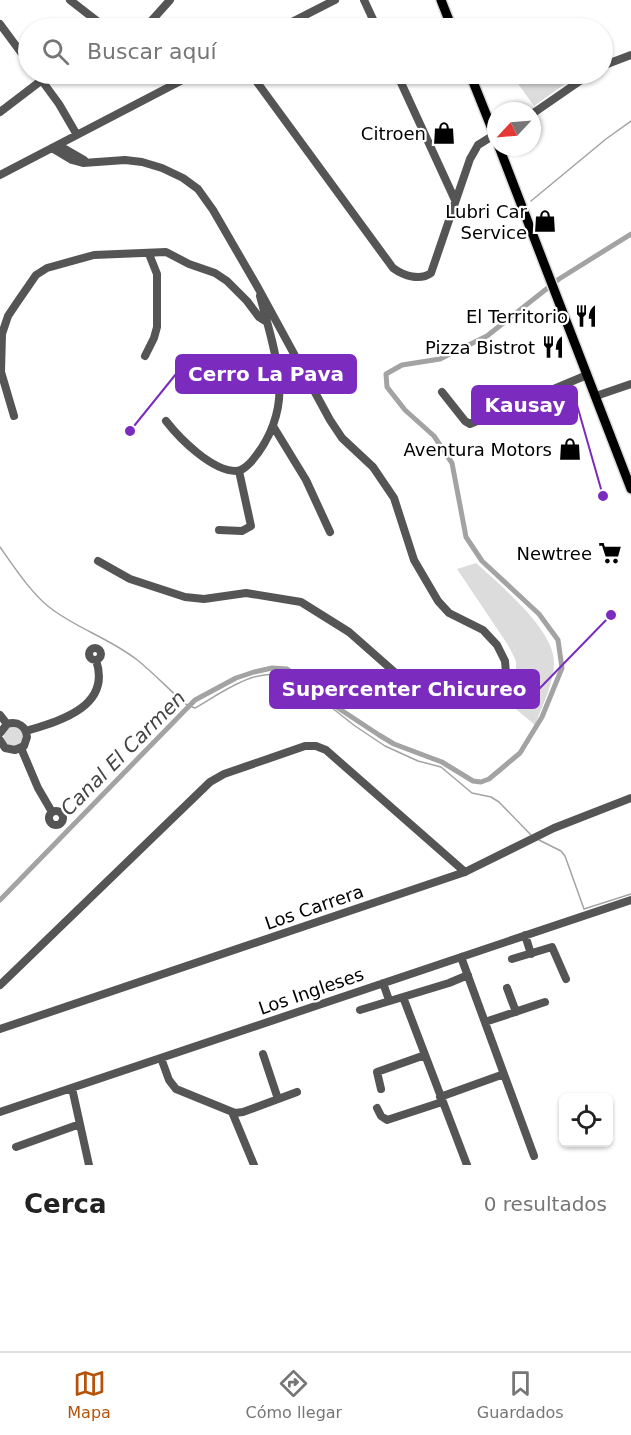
<!DOCTYPE html>
<html lang="es">
<head>
<meta charset="utf-8">
<style>
  body { margin:0; font-family:"DejaVu Sans",sans-serif; background:#f6f6f6; color:#222 }
  .controls { position:absolute; right:18px; bottom:18px; display:grid; overflow:hidden; border-radius:9px; box-shadow:0 2px 4px #0004 }
  .controls button { width:54px; height:54px; display:grid; place-items:center; padding:0; border:0; border-bottom:2px solid #e0e0e0; background:#fff; color:#222; font:30px sans-serif }
  .compass { position:absolute; left:487px; top:102px; width:54px; height:54px; border-radius:50%; background:#fff; box-shadow:0 2px 4px #0004; rotate:244deg }
  .list { margin:0; padding:0; list-style:none }
  h2 { display:flex; justify-content:space-between; align-items:center; height:78px; margin:0; padding:0 24px; font-size:26px }
  h2 small { font-size:20px; font-weight:400; color:#767676 }
  .icon { flex:none; width:33px; height:33px; fill:none; stroke:currentColor; stroke-width:2; stroke-linecap:round; stroke-linejoin:round }
  .map { position:relative; flex:none; width:631px; height:1165px; overflow:hidden }
  .search { position:absolute; background:#fff; box-shadow:0 2px 4px #0004; left:18px; right:18px; top:18px; height:66px; display:flex; align-items:center; gap:15px; box-sizing:border-box; padding:0 21px; border-radius:33px; color:#767676; font-size:22px }
  .sheet { height:186px; background:#fff }
  nav { display:flex; justify-content:space-around; align-items:center; box-sizing:border-box; height:84px; border-top:2px solid #e0e0e0; background:#fff; font-size:16px; color:#767676 }
  nav a { display:grid; justify-items:center; gap:3px }
  nav .on { color:#b45309 }
  .map>svg:first-child { display:block }
  .green { fill:#dcdcdc }
  .lines { fill:none; stroke-linecap:round; stroke-linejoin:round }
  .stream { stroke:#a3a3a3; stroke-width:1.5 }
  .canal { stroke:#a3a3a3; stroke-width:5 }
  .major-casing { stroke:#dbdbdb; stroke-width:12 }
  .minor { stroke:#555; stroke-width:8 }
  .major { stroke:#000; stroke-width:9 }
  .labels { text-anchor:middle; dominant-baseline:central; stroke-width:4.5; stroke-linejoin:round; paint-order:stroke }
  .poi-label { font-size:18px; fill:#000; stroke:#fff; text-anchor:end }
  .street-label { font-size:18px; fill:#000; stroke:#fff }
  .water-label { font-size:20px; font-style:italic; fill:#444; stroke:#fff }
  .leader { fill:none; stroke:#7b2cbf; stroke-width:2 }
  .callout-dot { fill:#7b2cbf; stroke:#fff; stroke-width:2 }
  .callout { fill:#7b2cbf; stroke:#7b2cbf; stroke-width:2 }
  .callout-label { font-size:20px; text-anchor:middle; font-weight:bold; fill:#fff }
</style>
</head>
<body>
<div class="map">
<svg width="631" height="1165" viewBox="0 0 631 1165">
  <rect width="100%" height="100%" fill="#fff"/>
  <path class="green" d="M511,74H579L534,106Z
    M476,563C499,584 555,630 554,663C554,683 542,706 535,725L505,700L516,678V661L508,645L457,569Z
    M8,726H19L25,736L20,746L9,747C2,738 2,736 8,726Z"/>
  <g class="lines">
    <path class="stream" d="M531,201L606,139L631,121
      M0,547C14,567 33,596 53,610C79,629 110,639 136,659C154,673 170,691 187,705L195,708C225,691 258,664 294,678L355,726L385,746L418,761L441,767L472,793L491,797L499,802L531,835
      M539,840L561,851L565,856L584,909L631,894"/>
    <path class="canal" d="M0,900L195,700L236,678L254,672L272,668L287,669L332,704L379,735L394,744L442,762L473,781L481,782L489,779L520,753L542,717L562,668L558,640L539,614L482,561L466,537L452,463L434,436L405,410L387,387L386,374L402,365L440,359L487,336L559,279L631,234"/>
    <g class="major-casing">
      <path id="major" d="M441,0L452,28
        M470,74L496,139
        M499,147L631,489"/>
    </g>
    <path class="minor" d="M70,0L106,28
      M364,0L377,28
      M0,24L28,62
      M145,28L170,0
      M280,28L335,0
      M602,66L631,55
      M37,74L59,104L77,135
      M251,74L393,268C404,276 420,281 431,273L470,159L478,145L494,135
      M397,74L455,200
      M0,112L42,80
      M532,114L590,74
      M58,145L84,160
      M52,148L72,160L83,163L125,160L142,162L162,168L183,178L198,189L213,210L257,286L330,420L342,438L373,467L394,498L414,560L438,601L449,613L483,630L497,645L505,661L506,673L500,686L488,696L475,701H461L408,684L349,632L301,602L246,593L204,599L185,597L130,579L98,561
      M0,175L194,74
      M145,356L154,338L157,327V274L149,254
      M442,392L465,421L470,424L587,375
      M596,396L631,384
      M14,416L1,372L2,334L8,316L16,304L36,275L47,268L94,255L166,252L189,264L215,273L227,281L247,301L259,317L267,322
      M166,421C180,439 212,471 236,471C242,471 247,466 251,462C270,440 282,411 279,381C277,353 267,323 260,296
      M273,426L306,480L330,532
      M219,530L242,531L251,526L239,471
      M89 654a6 6 0 1 1 12 0a6 6 0 1 1-12 0Z
      M0,715L7,724
      M26,731C59,721 112,707 96,660
      M0,733L7,724C18,721 26,726 27,737L24,746L15,750L5,748L0,740
      M21,748L38,788L52,812
      M49 818a7 7 0 1 1 14 0a7 7 0 1 1-14 0Z
      M525,935L531,954
      M461,957L534,1156
      M512,959L552,947L566,979
      M383,983L389,1000
      M0,985L210,782L224,774L305,746H316L326,750L465,872
      M507,988L516,1012
      M403,997L467,1165
      M360,1010L449,983L468,975
      M485,1022L545,1002
      M0,1029L465,872L554,828L631,798
      M263,1054L278,1099
      M161,1058L169,1080L176,1089L235,1113L243,1112L297,1092
      M72,1088L89,1165
      M381,1089L377,1072L425,1055
      M440,1097L504,1074
      M377,1108L381,1116L387,1120L442,1102
      M0,1112L631,900
      M232,1112L254,1165
      M16,1147L80,1124"/>
    <use href="#major" class="major"/>
  </g>
  <defs>
    <g id="shop-bare" transform="scale(1.8)"><path d="M-5-2.5h2.3a2.7 3.5 0 0 1 5.4 0H5L5.5 6h-11ZM-1.5-2.5h3a1.5 2.3 0 0 0-3 0Z" fill="#000" stroke="#fff" stroke-width="2.5" paint-order="stroke"/></g>
    <g id="restaurant-bare" transform="scale(1.8)"><path d="M-5-6h1v4h1v-4h1v4h1v-4h1v5L-1.5 .5V6h-2V.5L-5-1ZM5-6V6H3V1.5H1.5Q1.5-4 5-6Z" fill="#000" stroke="#fff" stroke-width="2.5" paint-order="stroke"/></g>
    <g id="supermarket-bare" transform="scale(1.8)"><path d="M-6-5.5h2.5l.6 2H6L4.5 2H-2.5L-4.4-4H-6ZM-1.5 3.2a1.3 1.3 0 1 0 .1 0ZM3 3.2a1.3 1.3 0 1 0 .1 0Z" fill="#000" stroke="#fff" stroke-width="2.5" paint-order="stroke"/></g>
  </defs>
  <g fill-rule="evenodd">
    <use href="#shop-bare" x="444" y="133"/>
    <use href="#shop-bare" x="545" y="221"/>
    <use href="#restaurant-bare" x="586" y="316"/>
    <use href="#restaurant-bare" x="553" y="347"/>
    <use href="#shop-bare" x="570" y="449"/>
    <use href="#supermarket-bare" x="610" y="553"/>
  </g>
  <g class="labels">
    <g class="poi-label">
      <text x="426" y="133">Citroen</text>
      <text x="527" y="211">Lubri Car<tspan x="527" dy="21">Service</tspan></text>
      <text x="568" y="316">El Territorio</text>
      <text x="535" y="347">Pizza Bistrot</text>
      <text x="552" y="449">Aventura Motors</text>
      <text x="592" y="553">Newtree</text>
    </g>
    <g class="street-label">
      <text transform="translate(314 907) rotate(-19)">Los Carrera</text>
      <text transform="translate(311 991) rotate(-19)">Los Ingleses</text>
    </g>
    <g class="water-label">
      <text transform="translate(123 753) rotate(-45)">Canal El Carmen</text>
    </g>
  </g>
  <path class="leader" d="M130 431L176 374M603 496L577 405M611 615L539 689"/>
  <g class="callout-dot">
    <circle cx="130" cy="431" r="6"/>
    <circle cx="603" cy="496" r="6"/>
    <circle cx="611" cy="615" r="6"/>
  </g>
  <g class="callout">
    <rect x="176" y="355" width="180" height="38" rx="6"/>
    <rect x="472" y="386" width="105" height="38" rx="6"/>
    <rect x="270" y="670" width="269" height="38" rx="6"/>
  </g>
  <g class="callout-label">
    <text x="266" y="381">Cerro La Pava</text>
    <text x="525" y="412">Kausay</text>
    <text x="404" y="696">Supercenter Chicureo</text>
  </g>
</svg>
<div class="controls">
<button><svg class="icon" aria-label="locate" viewBox="0 0 24 24"><circle cx="12" cy="12" r="6"/><path d="M12 2v4M12 18v4M2 12h4M18 12h4"/></svg></button>
</div>
<svg class="compass" viewBox="-18 -18 36 36"><path d="M0-13l5 13h-10z" fill="#e53935"/><path d="M0 13l5-13h-10z" fill="#767676"/></svg>
<div class="search"><svg class="icon" aria-label="search" viewBox="0 0 24 24"><circle cx="10" cy="10" r="6"/><path d="M15 15l6 6"/></svg>Buscar aquí</div>
</div>
<section class="sheet">
<h2>Cerca<small>0 resultados</small></h2>
<ul class="list">
</ul>
</section>
<nav>
<a class="on"><svg class="icon" aria-label="map" viewBox="0 0 24 24"><path d="M3 6l6-2 6 2 6-2v14l-6 2-6-2-6 2zM9 4v14M15 6v14"/></svg>Mapa</a>
<a><svg class="icon" aria-label="directions" viewBox="0 0 24 24"><path d="M12 3l9 9-9 9-9-9zM9 14v-3h6M13 9l2 2-2 2"/></svg>Cómo llegar</a>
<a><svg class="icon" aria-label="saved" viewBox="0 0 24 24"><path d="M7 4h10v16l-5-4-5 4z"/></svg>Guardados</a>
</nav>
</body>
</html>
